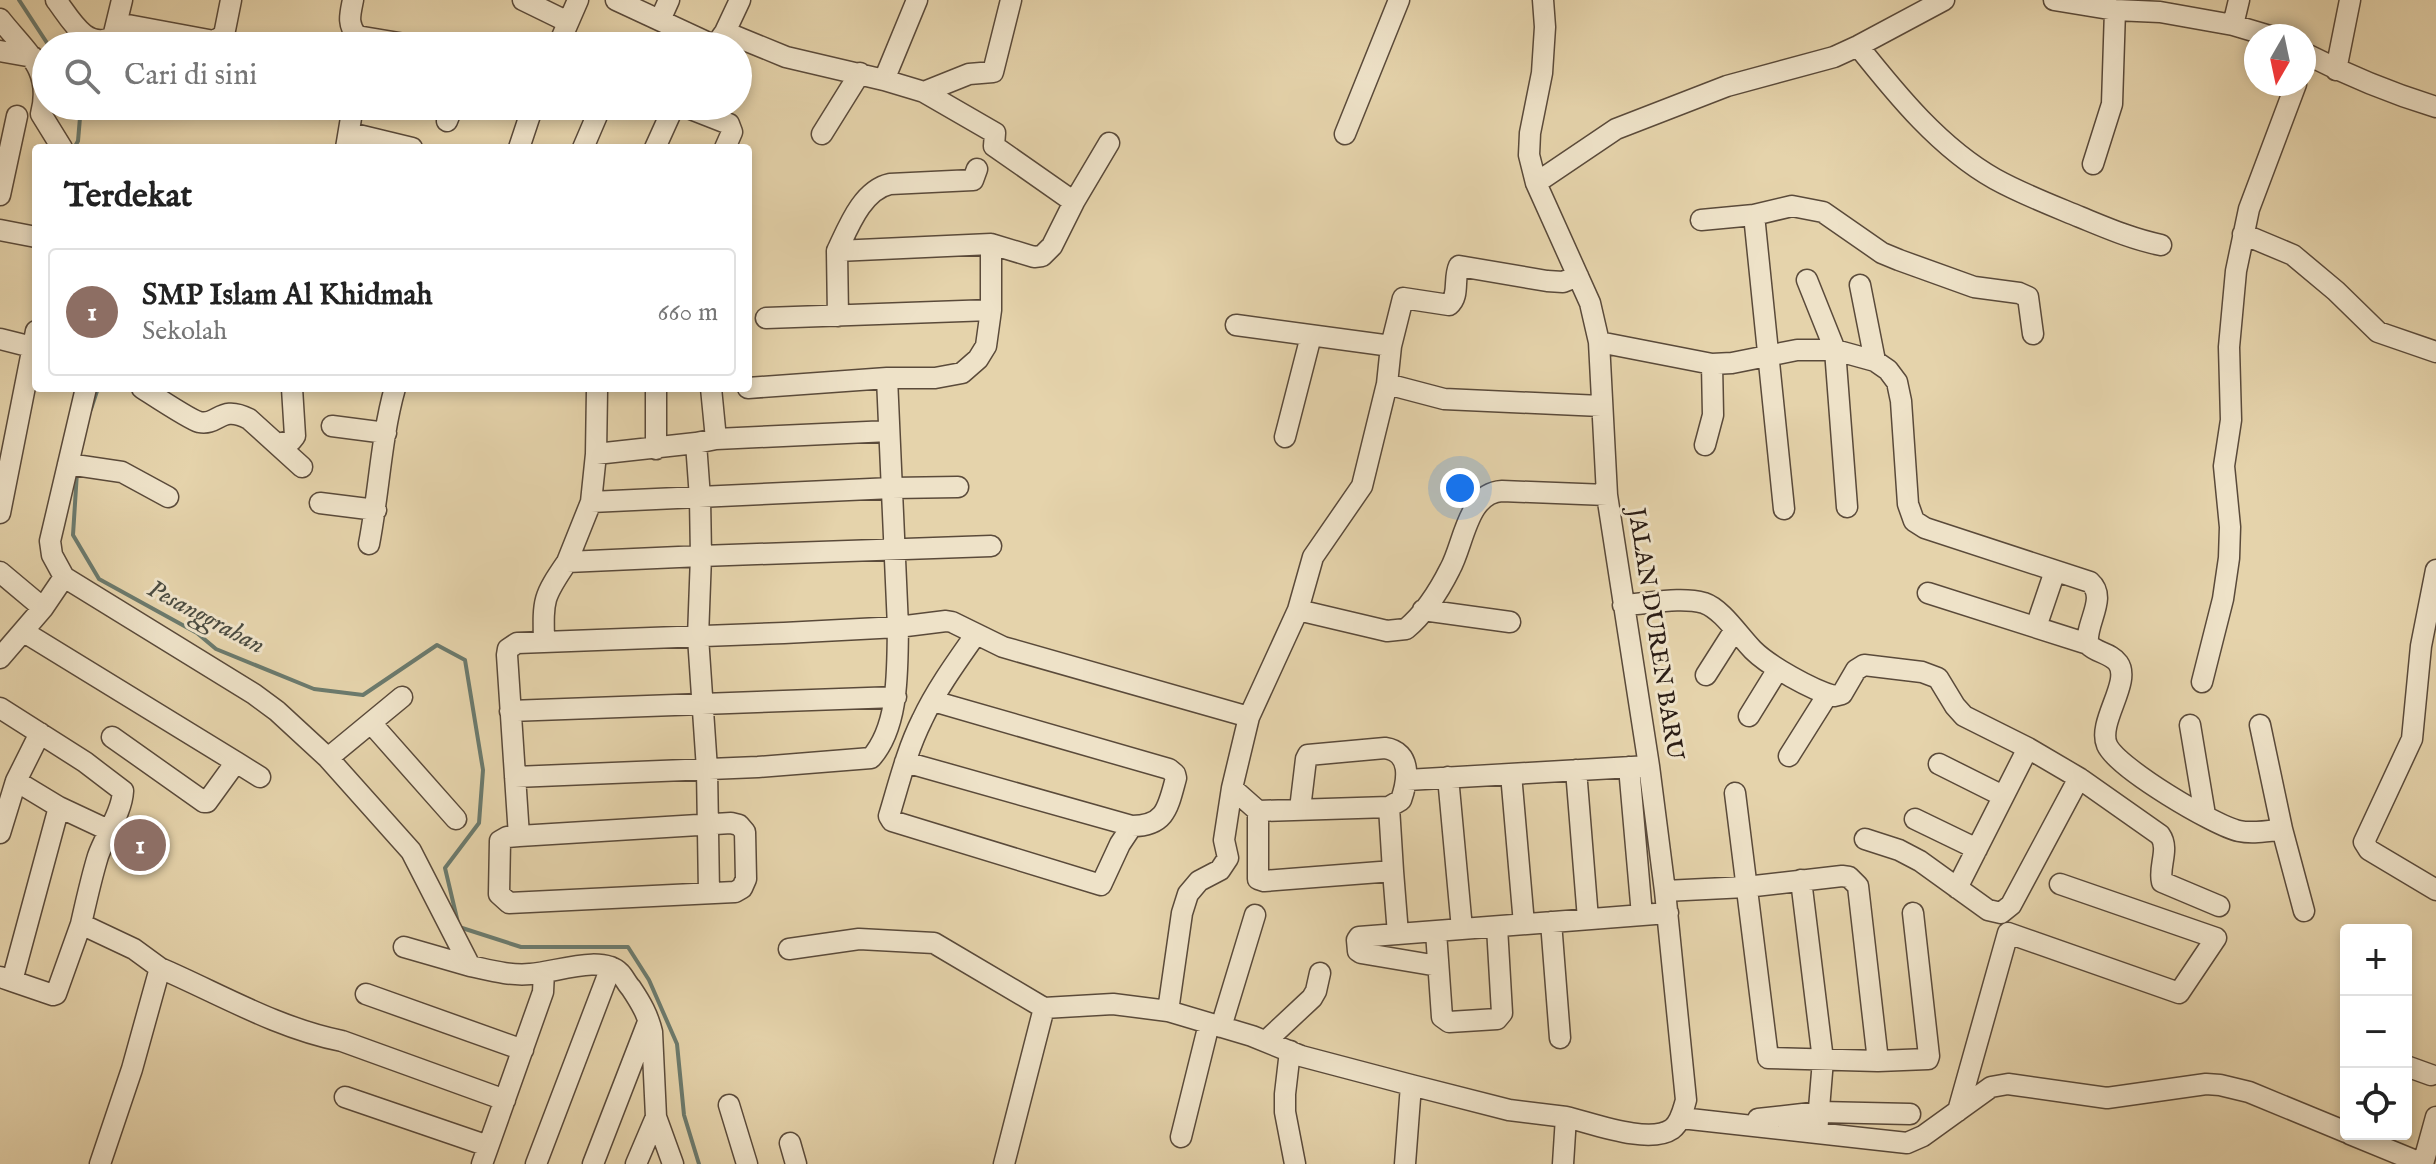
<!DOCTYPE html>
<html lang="id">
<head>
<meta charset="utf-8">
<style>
  body { margin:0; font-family:"IM FELL English",serif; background:#f2f2f2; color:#222 }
  .controls { position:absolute; right:24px; bottom:24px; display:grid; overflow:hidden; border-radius:8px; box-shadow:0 4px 12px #0003 }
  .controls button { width:72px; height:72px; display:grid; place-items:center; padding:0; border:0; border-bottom:2px solid #e0e0e0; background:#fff; color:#222; font:40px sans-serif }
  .compass { position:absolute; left:2244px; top:24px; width:72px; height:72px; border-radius:50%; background:#fff; box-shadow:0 4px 12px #0003; rotate:189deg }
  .you { position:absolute; left:1460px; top:488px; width:28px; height:28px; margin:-20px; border:6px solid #fff; border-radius:50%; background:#1a73e8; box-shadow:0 0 0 12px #1a73e833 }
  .badge { display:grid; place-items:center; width:52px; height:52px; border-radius:50%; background:#8f2418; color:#fff; font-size:26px; font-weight:700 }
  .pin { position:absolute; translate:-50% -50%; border:4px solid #fff; box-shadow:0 2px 8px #0006 }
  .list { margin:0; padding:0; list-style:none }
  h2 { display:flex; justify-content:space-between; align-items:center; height:104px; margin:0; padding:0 32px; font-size:34px }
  h2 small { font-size:26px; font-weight:400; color:#767676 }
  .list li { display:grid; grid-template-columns:52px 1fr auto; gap:24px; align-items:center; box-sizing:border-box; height:128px; margin:0 16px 16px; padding:0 16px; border:2px solid #e0e0e0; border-radius:8px }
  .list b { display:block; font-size:30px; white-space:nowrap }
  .list p { margin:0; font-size:26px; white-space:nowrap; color:#767676 }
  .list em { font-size:26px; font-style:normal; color:#767676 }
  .icon { flex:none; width:44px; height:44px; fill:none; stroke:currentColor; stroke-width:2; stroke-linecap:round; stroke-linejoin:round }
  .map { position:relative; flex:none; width:2436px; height:1164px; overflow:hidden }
  .search { position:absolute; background:#fff; box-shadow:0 4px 12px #0003; left:32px; top:32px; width:720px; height:88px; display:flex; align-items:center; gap:20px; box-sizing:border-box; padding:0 28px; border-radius:44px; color:#767676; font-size:30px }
  .panel { position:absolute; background:#fff; box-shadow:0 4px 12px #0003; left:32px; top:144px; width:720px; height:248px; border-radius:8px }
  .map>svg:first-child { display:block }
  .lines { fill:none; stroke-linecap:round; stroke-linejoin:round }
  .stream { stroke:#6b7a6d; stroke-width:4 }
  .minor-casing { stroke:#5a4a3a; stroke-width:23 }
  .minor { stroke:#eee2c8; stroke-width:20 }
  .labels { text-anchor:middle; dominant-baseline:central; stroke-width:6; stroke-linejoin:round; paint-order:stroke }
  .street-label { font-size:24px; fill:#2b1d15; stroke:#eee2c8 }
  .water-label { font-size:26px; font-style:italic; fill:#4b4c41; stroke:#eee2c8 }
</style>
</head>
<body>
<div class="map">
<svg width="2436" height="1164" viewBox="0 0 2436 1164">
  <rect width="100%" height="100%" fill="#e5d3ab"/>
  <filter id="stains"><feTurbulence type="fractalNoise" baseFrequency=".0025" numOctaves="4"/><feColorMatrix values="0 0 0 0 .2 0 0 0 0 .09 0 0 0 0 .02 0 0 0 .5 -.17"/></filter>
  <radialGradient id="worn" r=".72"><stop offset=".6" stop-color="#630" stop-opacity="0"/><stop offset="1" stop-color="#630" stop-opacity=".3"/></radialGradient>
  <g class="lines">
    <path class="stream" d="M19,0L49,46
      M74,148L78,141L81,106
      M91,409L98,388
      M77,472L73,535L99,579L197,633L216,649L314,689L363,695L437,645L465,660L483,770L479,823L445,868L459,927L521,947H628L649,980L677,1044L684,1115L699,1164"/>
    <g class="minor-casing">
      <path id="minor" d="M56,0C70,18 86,51 113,37L122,0
        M353,0C350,15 347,24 357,36V46
        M523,0L568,22
        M616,0L715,46L725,32L740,0
        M1543,0L1545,27L1542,73L1530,133L1529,155L1536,183L1590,303L1599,342L1607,495L1649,766L1665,891L1686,1100C1683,1110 1681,1122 1672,1129C1649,1145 1592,1123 1566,1117L1563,1164
        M2054,0L2115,10L2160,12L2233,25L2270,36
        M0,19C25,51 53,69 41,114L62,148
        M660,20L669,0
        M117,23L214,41L224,35L231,0
        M2233,25L2239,0
        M725,32L786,57L884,80L917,0
        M357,36L417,46
        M558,46L578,0
        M1858,46C1897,95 1940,148 1995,179C2022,194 2051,205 2080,217C2107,228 2132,239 2161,245
        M0,51L33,57
        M2304,53C2347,75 2390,93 2436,107
        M2336,70L2350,0
        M924,92L969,74L993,72L1011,0
        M683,106L729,124L732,132L725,148
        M447,121L453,106
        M350,133L412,148
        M822,134L860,73
        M1345,134L1399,0
        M346,148L353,106
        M519,148L533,106
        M583,148L601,106
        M655,148L674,106
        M2093,164L2112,104L2115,10
        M1536,183L1616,129L1727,86L1834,57L1858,46L1944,0
        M0,195L17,116
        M1074,202L1109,143
        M1754,215L1792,206L1823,212L1882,253L1899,260L1974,287L2019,293L2028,297L2033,334
        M1701,220L1754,215L1784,509
        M0,230L36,237
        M2243,234L2293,255L2336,291L2378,332L2436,352
        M837,251C848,228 862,190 890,184L973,180L977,169
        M1807,280L1835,350L1847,507
        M1860,285L1875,361
        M838,316L837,251L991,244L1034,257L1042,256L1052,246L1074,202L994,146L995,133L924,92L884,80
        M766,318L991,310
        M1236,325L1391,346L1387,384
        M0,339L36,348
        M1599,342L1712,364L1732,363L1797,350H1835L1875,361L1888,370L1897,382L1901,401L1908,504L1914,521L1925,528L2090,582C2108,598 2085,623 2088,644C2096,653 2111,653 2118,663C2132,682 2097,722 2107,745C2117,768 2215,826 2239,831C2253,834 2268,831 2282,829L2304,911
        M1391,346L1403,298L1449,305C1460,296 1453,279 1459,266L1547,281L1563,282L1578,276
        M86,388L50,541L52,555L64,577L254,694L277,711L328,758L411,851L470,966C489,970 510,976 530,974C554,973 601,954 620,973C624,977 627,984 631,988C641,1003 648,1015 652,1032L656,1117L673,1164
        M142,388C153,395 189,419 199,422C219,426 220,404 249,419L302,467
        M656,388V449
        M711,388L716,439
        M748,388L887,378H935L962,373L978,359L986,346L991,310V244
        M332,426L386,433
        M1285,437L1311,336
        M696,443L596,454L591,502L892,488L958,487
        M277,444L291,441L295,436L292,388
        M1705,445L1713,415L1712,364
        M596,454L597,390
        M68,464L122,472L168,497
        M320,503L376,510
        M0,513L36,331
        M369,544C379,493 381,437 395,388
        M567,562L591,502
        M2436,570L2421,646L2412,739L2364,842L2369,850L2436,890
        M0,572L43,608
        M1928,593L2088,644
        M1623,605C1648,604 1680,596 1704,603C1722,609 1739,636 1753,650C1769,666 1812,690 1834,696L1842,694L1856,670L1864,665L1922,672L1938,678L1955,706L1964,716L2028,748L2079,778L2160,835C2170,849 2158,867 2162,882L2219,906
        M1298,610L1387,631L1406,629C1424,614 1440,589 1450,569C1464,544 1467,493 1502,491L1607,495
        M1423,610L1510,622
        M2036,627L2055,571
        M24,632L236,762L207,802H204L112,737
        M544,641C543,599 543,597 567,562L701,556L700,498L696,443L716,439L889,431
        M0,658L43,608L64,577
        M1706,675L1734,631
        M2202,682L2223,599L2229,558L2230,527L2224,466L2231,420L2229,347L2236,271L2249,209L2296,84
        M933,701L1169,769L1175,774L1176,778C1168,807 1166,826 1132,826L1120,844L1101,885L892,821L889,816C899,783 907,750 922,720C936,690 957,661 976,634
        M0,708L85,762L123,791C122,812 105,836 98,856C91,879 86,902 81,924L134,949L160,968L132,1069L100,1164
        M510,711L896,697
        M1749,716L1778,669
        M371,723L456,819
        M2190,725L2205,815
        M2260,725L2282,829
        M40,733L16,781L59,807L108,830
        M1789,756L1828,694
        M328,758L402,697
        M236,762L260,777
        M905,762L1132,826
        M1939,764L2003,796
        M1629,767L1642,915
        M1576,770L1588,919
        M1511,774L1524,924
        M515,777L758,767L871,758C900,725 897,668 898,627L887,378
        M1448,777L1462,929
        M1407,780L1649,766
        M1232,788L1258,811L1389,807L1401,800C1408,780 1412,752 1385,748L1308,755L1306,759L1300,809
        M1735,793L1768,1058L1878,1061L1928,1059L1929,1056L1913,913
        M1389,807L1393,871
        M1258,811V879L1264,881L1393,871L1398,934
        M1915,819L1977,849
        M0,833L16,781
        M519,836L731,823L739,825L745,832L746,879L742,888L735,892L509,903L499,894L500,841L507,837L519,836L507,655L508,649L517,643L784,633L898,627L946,621L952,622L1003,647L1249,717
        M1865,839L1899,850L1920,861L1988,910L2001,913L2011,905L2079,778
        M1801,880L1823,1060L1817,1133
        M1957,888L2028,748
        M1665,891L1746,887L1842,876L1849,877L1858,886L1878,1061
        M709,893L707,769L698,637L701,556L991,546
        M1551,922L1560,1038
        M1436,932L1442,1017L1449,1022L1497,1019L1502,1013L1497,927
        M404,947L470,966
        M789,949L859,939L934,943L1044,1008
        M1438,966L1361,953L1358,951L1357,940L1359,937L1668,913
        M160,968C220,994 277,1028 342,1041L505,1100
        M0,977L12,981L59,807
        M12,981L53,995L56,994L81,924
        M366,994L523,1050
        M1168,1011L1182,913L1188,894L1199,881L1220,870L1228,858L1224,840L1232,788L1249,717L1298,610L1313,557L1362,486L1387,384L1444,399L1601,406
        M1221,1027L1255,915
        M1266,1041L1312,998L1316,991L1320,973
        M1290,1051L1285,1094V1112L1295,1164
        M2406,1066L2431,1075
        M345,1097L488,1146
        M729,1105L747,1164
        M1958,1111L2008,933L2179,993L2216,938L2060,884
        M1681,1118L1907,1143L1923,1136L1991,1087L2008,1084L2107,1098L2206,1084L2220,1085L2249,1092L2346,1132
        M1758,1119L1820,1112L1910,1114
        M2350,1134L2423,1164
        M1181,1137L1209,1024
        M790,1143L796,1164
        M482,1164L543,992L544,972
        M536,1164L611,967
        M593,1164L648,1022
        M636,1164L656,1117
        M1004,1164L1044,1008L1113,1004L1168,1011L1252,1036L1301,1056L1411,1085L1509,1110L1566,1117
        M1405,1164L1411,1085
        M2423,1164L2436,1117"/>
    </g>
    <use href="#minor" class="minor"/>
  </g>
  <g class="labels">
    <g class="street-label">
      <text transform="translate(1655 634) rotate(81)">JALAN DUREN BARU</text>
    </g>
    <g class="water-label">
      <text transform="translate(206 617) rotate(28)">Pesanggrahan</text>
    </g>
  </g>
  <rect width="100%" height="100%" filter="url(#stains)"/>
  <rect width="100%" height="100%" fill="url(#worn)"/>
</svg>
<div class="controls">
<button>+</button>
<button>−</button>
<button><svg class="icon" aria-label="locate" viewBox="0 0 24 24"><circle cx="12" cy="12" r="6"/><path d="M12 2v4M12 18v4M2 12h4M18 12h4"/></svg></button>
</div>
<svg class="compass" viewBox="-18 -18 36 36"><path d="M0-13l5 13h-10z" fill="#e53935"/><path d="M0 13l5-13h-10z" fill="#767676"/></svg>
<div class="you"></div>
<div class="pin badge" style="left:140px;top:845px;background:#8d6e63">1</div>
<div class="search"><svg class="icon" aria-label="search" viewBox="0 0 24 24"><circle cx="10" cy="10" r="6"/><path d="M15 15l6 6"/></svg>Cari di sini</div>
<section class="panel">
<h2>Terdekat<small></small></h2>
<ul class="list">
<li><span class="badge" style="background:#8d6e63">1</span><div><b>SMP Islam Al Khidmah</b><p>Sekolah</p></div><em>660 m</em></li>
</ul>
</section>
</div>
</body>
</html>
